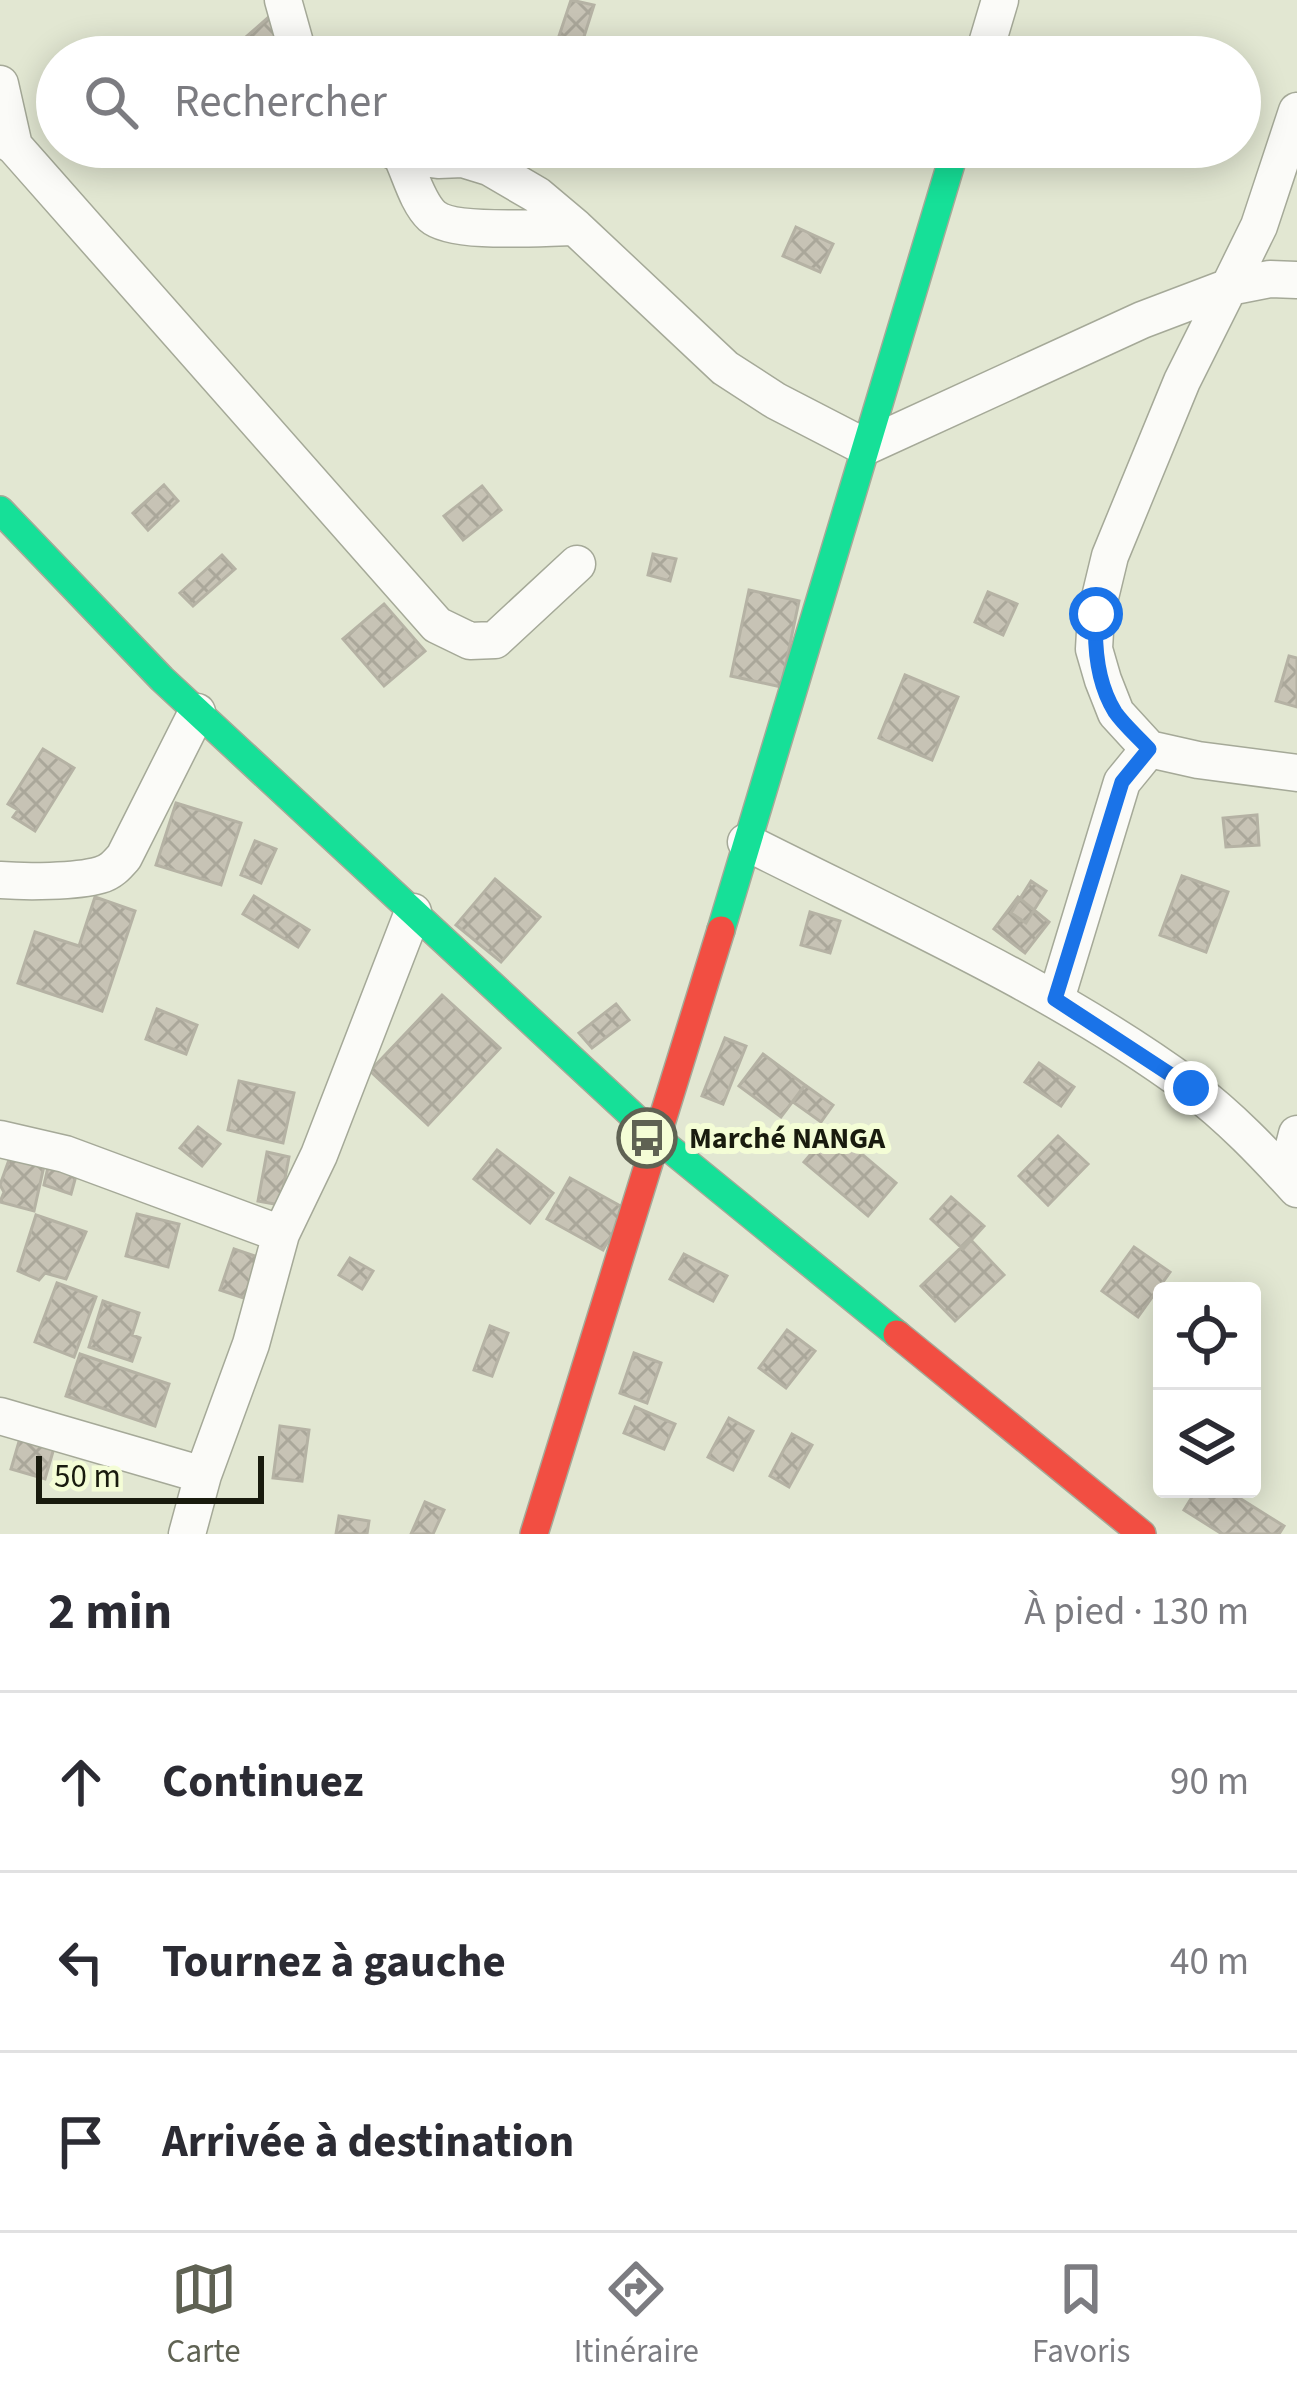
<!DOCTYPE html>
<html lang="fr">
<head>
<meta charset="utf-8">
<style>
  body { margin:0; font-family:"Source Sans 3",sans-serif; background:#f7f7f7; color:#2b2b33 }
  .controls { position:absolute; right:36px; bottom:36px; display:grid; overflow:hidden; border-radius:12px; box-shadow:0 6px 30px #0003 }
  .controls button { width:108px; height:108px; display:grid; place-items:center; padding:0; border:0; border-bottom:3px solid #e1e1e2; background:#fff; color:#2b2b33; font:60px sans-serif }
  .scale { position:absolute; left:36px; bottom:30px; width:228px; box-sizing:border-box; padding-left:12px; border:6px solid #191b0e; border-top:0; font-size:33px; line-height:42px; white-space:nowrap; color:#191b0e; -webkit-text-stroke:9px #f4fdd6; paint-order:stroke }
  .stop { position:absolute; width:36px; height:36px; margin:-27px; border:9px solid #1a73e8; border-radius:50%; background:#fff }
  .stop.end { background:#1a73e8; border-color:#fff; box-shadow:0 3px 12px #0008 }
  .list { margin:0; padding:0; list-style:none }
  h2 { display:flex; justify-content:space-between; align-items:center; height:156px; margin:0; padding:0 48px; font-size:51px }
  h2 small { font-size:39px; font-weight:400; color:#7c7c81 }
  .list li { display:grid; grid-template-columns:78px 1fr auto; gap:36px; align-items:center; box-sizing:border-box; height:180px; padding:0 48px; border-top:3px solid #e1e1e2 }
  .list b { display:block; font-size:45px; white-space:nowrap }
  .list em { font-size:39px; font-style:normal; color:#7c7c81 }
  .icon { flex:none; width:66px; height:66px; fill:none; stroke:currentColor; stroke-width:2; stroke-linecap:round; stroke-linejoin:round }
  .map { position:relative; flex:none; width:1297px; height:1534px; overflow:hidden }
  .search { position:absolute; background:#fff; box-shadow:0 6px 30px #0003; left:36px; right:36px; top:36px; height:132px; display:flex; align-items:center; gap:30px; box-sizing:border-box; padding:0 42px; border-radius:66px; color:#7c7c81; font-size:45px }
  .sheet { height:696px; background:#fff }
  nav { display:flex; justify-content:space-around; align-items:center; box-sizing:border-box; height:168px; border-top:3px solid #e1e1e2; background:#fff; font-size:33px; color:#7c7c81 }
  nav a { display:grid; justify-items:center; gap:6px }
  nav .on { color:#5f6253 }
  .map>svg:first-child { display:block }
  .building { fill:url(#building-cross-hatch); stroke:#b5b2a4; stroke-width:3 }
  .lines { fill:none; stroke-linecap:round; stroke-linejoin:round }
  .street-casing { stroke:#a5a998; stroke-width:39 }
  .fast-casing { stroke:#a5a998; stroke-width:30 }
  .jam-casing { stroke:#a5a998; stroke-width:30 }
  .street { stroke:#fbfbf8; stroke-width:36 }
  .fast { stroke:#16e098; stroke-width:27 }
  .jam { stroke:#f24e42; stroke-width:27 }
  .route { stroke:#1a73e8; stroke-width:15 }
  .labels { text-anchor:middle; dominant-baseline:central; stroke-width:12; stroke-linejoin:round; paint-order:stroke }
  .poi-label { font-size:30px; font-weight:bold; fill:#191b0e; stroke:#f4fdd6; text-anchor:start }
</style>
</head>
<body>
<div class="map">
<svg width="1297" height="1534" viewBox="0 0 1297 1534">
  <defs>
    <pattern id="building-cross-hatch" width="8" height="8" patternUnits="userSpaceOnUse" patternTransform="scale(3)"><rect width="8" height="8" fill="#c7c3b5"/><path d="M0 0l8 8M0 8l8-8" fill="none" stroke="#aaa79a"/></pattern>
  </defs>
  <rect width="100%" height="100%" fill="#e2e7d2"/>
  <path class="building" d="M571,0L594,5L582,43L559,36Z
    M270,16L288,37L265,57H223Z
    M796,227L833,244L820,272L783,256Z
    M164,485L178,501L148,530L133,513Z
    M482,486L501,510L463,540L444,516Z
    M653,554L676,559L670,581L648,575Z
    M222,555L235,569L193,606L180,593Z
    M749,590L799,601L781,687L731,676Z
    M988,592L1017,604L1003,635L975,622Z
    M384,604L425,651L384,686L343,639Z
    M1289,656L1297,658V707L1276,701Z
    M905,675L958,697L932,760L879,738Z
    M43,749L74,768L35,831L13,817L18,810L8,804Z
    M176,803L241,823L221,885L156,865Z
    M1257,815L1259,845L1226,847L1223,818Z
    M255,841L276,849L261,883L241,875Z
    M1182,876L1228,892L1206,952L1160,935Z
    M495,879L540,917L501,962L456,925Z
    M1031,881L1046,891L1026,923L1011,913Z
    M254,896L309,930L298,947L243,914Z
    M95,897L135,911L102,1011L18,983L35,932L79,946Z
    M1018,897L1049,922L1025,953L994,929Z
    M810,912L840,921L830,953L801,945Z
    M442,995L500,1048L428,1125L370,1071Z
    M616,1004L629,1020L592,1048L579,1033Z
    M157,1009L197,1025L186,1054L146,1039Z
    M725,1038L746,1046L723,1104L702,1096Z
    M763,1054L805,1085L781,1117L739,1086Z
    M1039,1063L1074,1087L1061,1106L1025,1082Z
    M239,1081L294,1093L283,1143L228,1130Z
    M805,1085L833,1105L821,1122L793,1102Z
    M198,1127L220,1144L202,1166L180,1148Z
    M832,1129L896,1183L868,1216L804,1162Z
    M1058,1136L1088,1164L1048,1205L1019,1176Z
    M14,1146L46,1157L34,1211L0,1202L4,1192L0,1185Z
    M497,1150L553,1193L530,1223L474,1179Z
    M267,1152L289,1157L280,1205L258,1201Z
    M50,1158L79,1165L71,1194L44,1185Z
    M570,1178L626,1209L603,1250L547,1219Z
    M951,1197L984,1226L963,1249L931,1219Z
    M137,1214L179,1224L168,1267L126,1256Z
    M36,1215L86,1232L66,1279L45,1273L39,1280L18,1271Z
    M970,1239L1004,1275L955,1321L921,1286Z
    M1134,1247L1170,1272L1138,1317L1102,1291Z
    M234,1249L258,1257L244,1298L220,1290Z
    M684,1254L727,1276L713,1301L670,1279Z
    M350,1258L373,1271L362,1289L339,1275Z
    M57,1283L96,1297L74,1357L35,1342Z
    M103,1301L139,1313L132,1335L140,1338L132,1361L89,1347Z
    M490,1326L508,1333L492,1376L474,1370Z
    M787,1330L815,1351L786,1388L759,1368Z
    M634,1353L661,1363L647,1403L620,1393Z
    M80,1354L169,1384L155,1426L66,1396Z
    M635,1407L675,1424L664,1449L624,1433Z
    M729,1418L753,1431L733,1470L708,1457Z
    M280,1426L309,1430L302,1481L273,1478Z
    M792,1434L812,1445L789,1487L770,1476Z
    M20,1438L54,1448L45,1479L11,1469Z
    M1197,1489H1225L1284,1526L1279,1534H1222L1184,1510Z
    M425,1502L444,1510L433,1534H411Z
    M339,1516L369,1521L367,1534H336Z"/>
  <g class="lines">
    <g class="street-casing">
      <path id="street" d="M283,0L299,57
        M983,57L1000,0
        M0,84L14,146
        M0,137L14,146L437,625L470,641L495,640L577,564
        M386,147L401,155L438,160L463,159L489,167L537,195L575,227L725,368L776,401L865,447L1142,320L1229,287L1259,226L1297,111
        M401,155C410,173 417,202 432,216C453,235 544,227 575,227
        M1149,749L1116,713L1103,680L1094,649L1096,614L1110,556L1182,381L1229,287L1270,279L1297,280
        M746,842C896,918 1054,987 1190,1087C1230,1117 1264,1153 1297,1189
        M0,880C25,882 76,882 100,875C111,872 117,865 124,857L197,712
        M1056,999L1122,782L1149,749L1198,760L1297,773
        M0,1139L65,1154L281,1234
        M1286,1177L1297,1134
        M0,1416L203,1475
        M187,1534L203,1475L251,1344L281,1234L319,1155L413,912"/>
    </g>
    <g class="fast-casing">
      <path id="fast" d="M0,510L162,679L658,1139L897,1334
        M721,930L956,147"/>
    </g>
    <g class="jam-casing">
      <path id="jam" d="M897,1334L1142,1534
        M534,1534L721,930"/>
    </g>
    <use href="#street" class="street"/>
    <use href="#fast" class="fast"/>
    <use href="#jam" class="jam"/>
  </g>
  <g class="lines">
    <path class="route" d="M1096,614C1094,647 1097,683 1115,712C1124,725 1138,737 1149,749L1122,782L1055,999L1191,1088"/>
  </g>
  <defs>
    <g id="bus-ring" transform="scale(3)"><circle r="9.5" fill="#f4fdd6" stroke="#5f6253" stroke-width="1.5"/><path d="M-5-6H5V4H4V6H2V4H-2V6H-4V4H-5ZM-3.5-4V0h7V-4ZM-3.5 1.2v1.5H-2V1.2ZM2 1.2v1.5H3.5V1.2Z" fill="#5f6253"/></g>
  </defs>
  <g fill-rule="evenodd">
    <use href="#bus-ring" x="647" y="1138"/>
  </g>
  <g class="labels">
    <g class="poi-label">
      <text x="689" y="1138">Marché NANGA</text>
    </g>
  </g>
</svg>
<div class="controls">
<button><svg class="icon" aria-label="locate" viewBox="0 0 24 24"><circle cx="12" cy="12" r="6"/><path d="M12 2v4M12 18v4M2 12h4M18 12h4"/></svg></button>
<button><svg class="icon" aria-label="layers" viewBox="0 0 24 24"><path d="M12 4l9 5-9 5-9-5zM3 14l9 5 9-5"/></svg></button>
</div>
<div class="scale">50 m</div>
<div class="stop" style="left:1096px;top:614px"></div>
<div class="stop end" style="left:1191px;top:1088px"></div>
<div class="search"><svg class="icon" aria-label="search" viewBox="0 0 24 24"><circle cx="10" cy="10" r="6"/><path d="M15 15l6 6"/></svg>Rechercher</div>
</div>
<section class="sheet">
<h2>2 min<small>À pied · 130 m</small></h2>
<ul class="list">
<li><svg class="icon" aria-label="ahead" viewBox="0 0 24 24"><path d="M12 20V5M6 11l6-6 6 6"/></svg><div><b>Continuez</b></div><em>90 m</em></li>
<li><svg class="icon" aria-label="left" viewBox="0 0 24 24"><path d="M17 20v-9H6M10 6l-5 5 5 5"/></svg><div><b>Tournez à gauche</b></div><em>40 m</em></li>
<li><svg class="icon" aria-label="arrive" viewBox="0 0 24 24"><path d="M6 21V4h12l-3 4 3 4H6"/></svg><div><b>Arrivée à destination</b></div></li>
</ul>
</section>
<nav>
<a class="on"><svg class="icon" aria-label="map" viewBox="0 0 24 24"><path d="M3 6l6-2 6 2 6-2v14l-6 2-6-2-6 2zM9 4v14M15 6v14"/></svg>Carte</a>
<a><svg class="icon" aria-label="directions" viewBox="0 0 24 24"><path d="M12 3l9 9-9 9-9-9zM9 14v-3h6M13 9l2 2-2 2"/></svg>Itinéraire</a>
<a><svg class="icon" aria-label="saved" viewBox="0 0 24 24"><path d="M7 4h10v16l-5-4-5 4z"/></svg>Favoris</a>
</nav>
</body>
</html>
